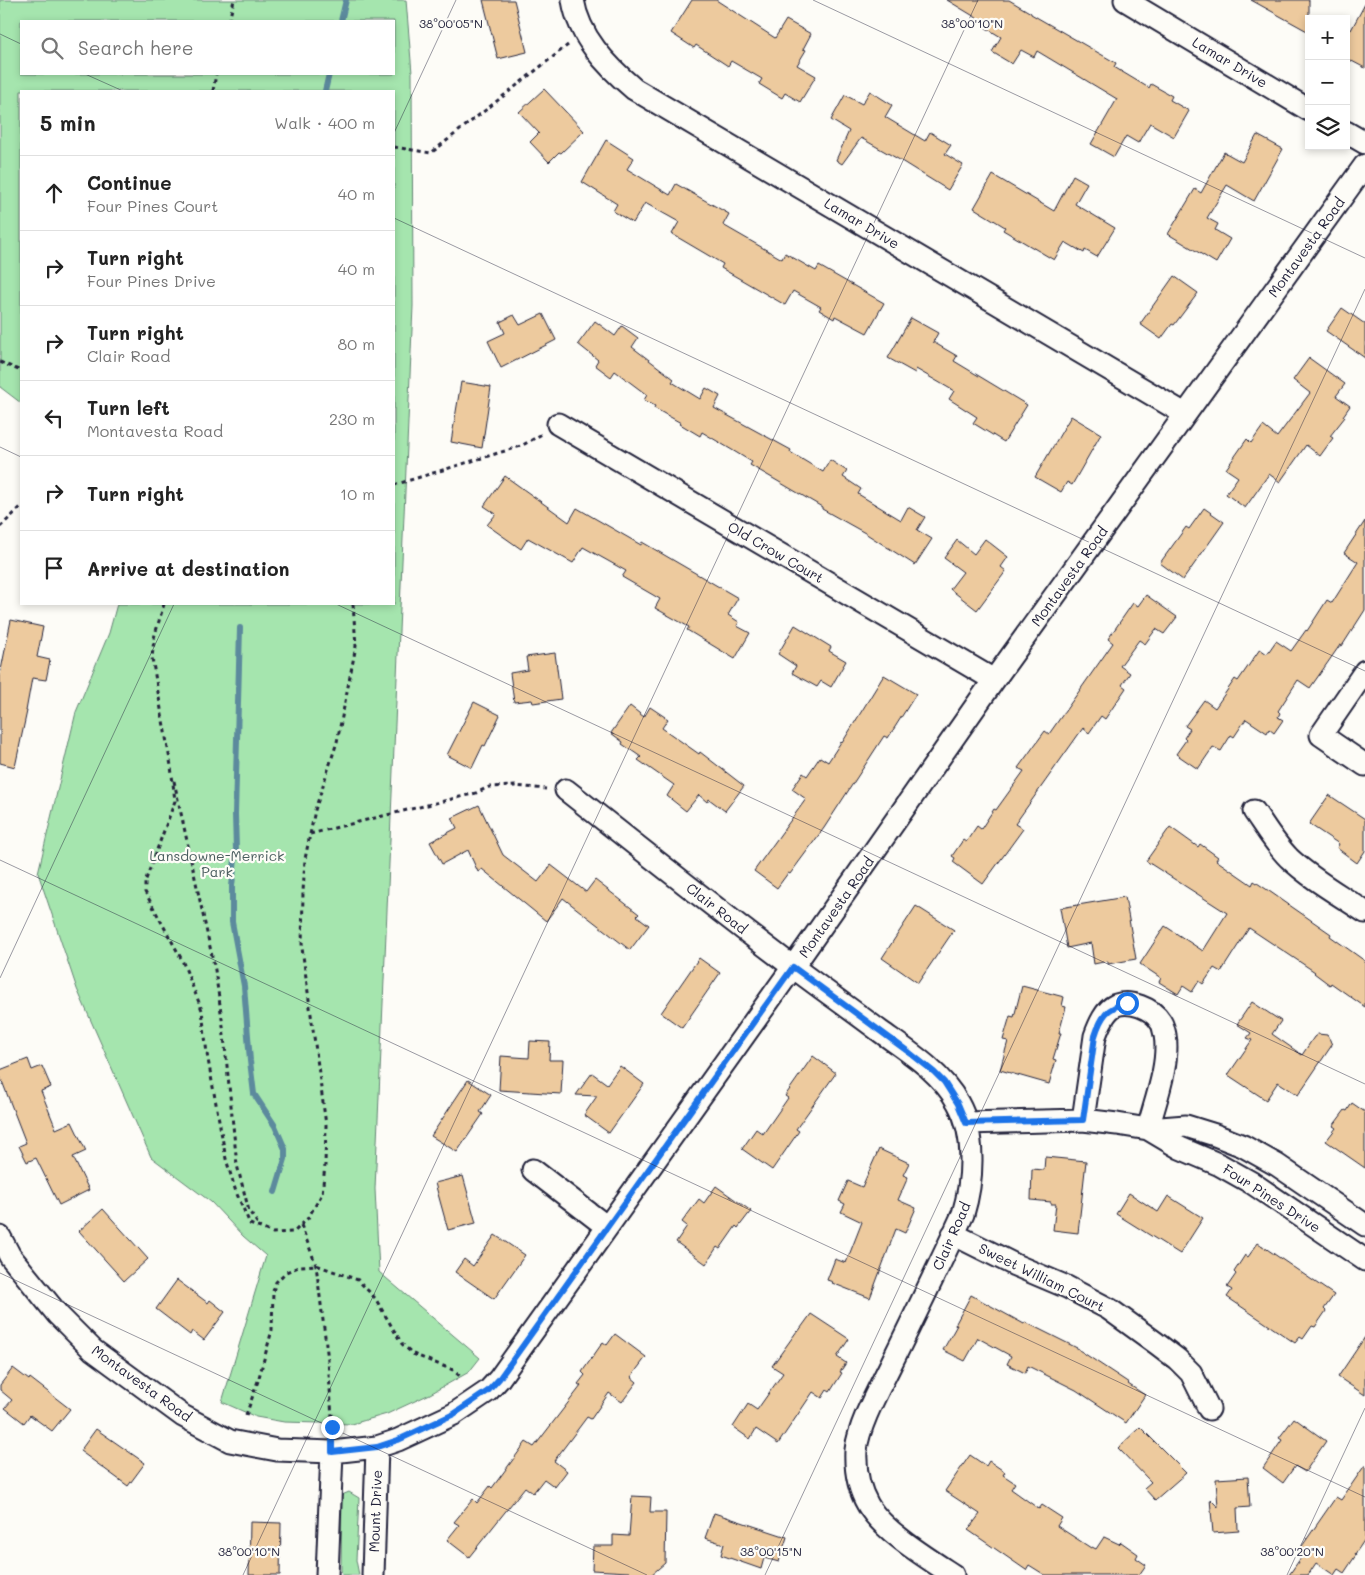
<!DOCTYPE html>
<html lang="en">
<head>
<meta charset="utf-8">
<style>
  body { margin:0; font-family:Mali,sans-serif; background:#f2f2f2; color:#222 }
  .controls { position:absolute; right:15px; top:15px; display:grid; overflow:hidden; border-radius:0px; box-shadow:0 2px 8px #0003 }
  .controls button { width:45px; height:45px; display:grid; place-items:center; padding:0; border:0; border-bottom:1px solid #e0e0e0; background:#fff; color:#222; font:25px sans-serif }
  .stop { position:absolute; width:15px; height:15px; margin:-11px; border:4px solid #1a73e8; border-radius:50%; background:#fff }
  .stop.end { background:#1a73e8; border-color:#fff; box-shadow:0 1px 5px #0008 }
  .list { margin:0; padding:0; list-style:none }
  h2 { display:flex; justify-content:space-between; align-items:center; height:65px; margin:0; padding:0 20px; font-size:21px }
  h2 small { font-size:16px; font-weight:400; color:#767676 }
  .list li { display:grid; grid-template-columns:32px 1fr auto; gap:15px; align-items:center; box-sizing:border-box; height:75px; padding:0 20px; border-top:1px solid #e0e0e0 }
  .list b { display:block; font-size:19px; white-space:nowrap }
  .list p { margin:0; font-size:16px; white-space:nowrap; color:#767676 }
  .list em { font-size:16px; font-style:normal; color:#767676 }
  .icon { flex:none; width:28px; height:28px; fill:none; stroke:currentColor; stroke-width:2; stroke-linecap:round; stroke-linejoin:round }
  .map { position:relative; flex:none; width:1365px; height:1575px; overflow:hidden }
  .search { position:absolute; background:#fff; box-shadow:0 2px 8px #0003; left:20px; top:20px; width:375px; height:55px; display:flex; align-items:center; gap:12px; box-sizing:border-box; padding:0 18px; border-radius:0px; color:#767676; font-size:19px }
  .panel { position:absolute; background:#fff; box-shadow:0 2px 8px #0003; left:20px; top:90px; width:375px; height:515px; border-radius:0px }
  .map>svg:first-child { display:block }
  .green { fill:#a5e5ae; stroke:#648474; fill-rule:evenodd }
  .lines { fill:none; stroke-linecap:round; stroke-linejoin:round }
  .stream { stroke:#5c8a9d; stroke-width:6 }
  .building { fill:#edca9e; stroke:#22223b }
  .minor-casing { stroke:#22223b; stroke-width:25 }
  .path { stroke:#22223b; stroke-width:3; stroke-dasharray:4 4; stroke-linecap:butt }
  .minor { stroke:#fdfcf7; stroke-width:21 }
  .route { stroke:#1a73e8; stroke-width:6 }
  .ticks { fill:none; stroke:#22223b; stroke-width:1; stroke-opacity:0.45 }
  .labels { text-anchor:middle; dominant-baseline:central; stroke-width:4.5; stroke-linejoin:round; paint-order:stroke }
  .street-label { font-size:14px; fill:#22223b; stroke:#fdfcf7 }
  .park-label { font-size:14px; fill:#495c5e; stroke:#fdfcf7 }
  .ticks-label { font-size:12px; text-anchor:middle; fill:#22223b; stroke:#fdfcf7; stroke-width:4.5; stroke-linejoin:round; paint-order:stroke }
</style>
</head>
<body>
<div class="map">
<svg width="1365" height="1575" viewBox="0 0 1365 1575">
  <rect width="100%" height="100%" fill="#fdfcf7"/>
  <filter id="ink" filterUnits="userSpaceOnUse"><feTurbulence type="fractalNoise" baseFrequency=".02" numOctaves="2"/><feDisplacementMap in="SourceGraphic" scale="10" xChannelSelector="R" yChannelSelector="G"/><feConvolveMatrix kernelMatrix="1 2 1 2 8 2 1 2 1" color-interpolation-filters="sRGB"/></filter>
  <g filter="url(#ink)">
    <path class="green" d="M0,0H406L412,73L413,306L375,1189L379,1272L480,1358L469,1372L430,1394L387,1414L352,1424L284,1422L256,1417L222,1402L266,1256L243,1236L211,1202L151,1157L77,989L38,873L76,712L109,633L117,604H394V91H21V403L0,387ZM21,21H394V74H21Z
      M349,1492L359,1498L356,1560L359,1575H342L341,1570L342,1495Z"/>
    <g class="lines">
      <path class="stream" d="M341,21L346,0
        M325,91L329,74
        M240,628L235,814L236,850L232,886V922L244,986L250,1061L254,1094L275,1126L285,1149V1159L275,1192"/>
    </g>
    <path class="building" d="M483,0H514L527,52L498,59Z
      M692,0H716L775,38L786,20L811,34L803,49L806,50L797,65L816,76L800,102L785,93L782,98L759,84L762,79L731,61L728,66L696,45L694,48L671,33Z
      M947,0H1009L1031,13V14L1116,63L1114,67L1149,88L1151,84L1172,96L1170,100L1189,111L1174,137L1150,123L1138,143L1126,136L1114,157L1091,144L1117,99L1037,51L1034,57L1021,50L1012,64L992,52L1001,37L983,26L985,23Z
      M1251,0H1309V32Z
      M1365,4V68L1346,58V27L1351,30Z
      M544,89L584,131L561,153L559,152L549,162L530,142L539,133L519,112Z
      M870,91L892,105L885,117L925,141L930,132L951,145L945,154L963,165L948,190L898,159L861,138L842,164L836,160L849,131L831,120L845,95L862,104Z
      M1257,135L1283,149L1254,201L1227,185L1207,218L1218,224L1215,230L1230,239L1216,263L1168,234L1195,189L1201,193L1224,152L1242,162Z
      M606,140L634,158L627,169L670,195L676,184L729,214L723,225L782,259L785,253L816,271L819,266L884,303L867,333L835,316L834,319L819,310L821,307L793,291L785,305L721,268L723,264L672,234L679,222L645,203L633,223L613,211L617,204L582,182Z
      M993,175L1054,211L1073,175L1087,183L1075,204L1115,228L1097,257L1085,250L1084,253L1065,242L1054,260L1003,230L1005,227L974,208Z
      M1174,276L1198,293L1174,325L1172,324L1161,339L1140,324Z
      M1342,308L1365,324V358L1326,331Z
      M543,314L556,340L501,368L488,341L505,333L500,322L514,315L520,325Z
      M911,318L938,333L933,342L957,356L954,361L1027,405L1004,442L973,423L977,417L949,399L954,391L916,369L915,373L888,358Z
      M595,321L615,336L622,326L638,338L632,347L674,379L672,382L700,399L706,388L720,396L714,408L791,450L790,452L823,472L830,460L847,471L843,477L861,489L858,494L901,520L908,507L925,517L917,530L932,539L915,565L865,533L822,509V507L750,465L752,462L702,432L700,436L680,424L681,423L654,408L655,406L644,400L647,395L615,371L611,377L595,365L598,360L578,344Z
      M1309,358L1345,384L1336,396L1350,406L1343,416L1345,417L1330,436L1333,438L1320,456L1306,445L1280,482L1269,474L1245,508L1226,494L1238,477L1226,469L1247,439L1251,443L1263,426L1277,437L1310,393L1293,380Z
      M461,382L491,387L482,448L451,442Z
      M1071,416L1101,434L1072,485L1067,482L1061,492L1035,477Z
      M505,476L569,522L577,508L641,545L642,542L738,598L728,615L739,622L737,626L750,633L735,659L687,630L689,627L655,608L660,599L622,577L626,571L583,547L573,563L528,538L521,549L487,525L496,514L484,506Z
      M1204,508L1224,522L1183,580L1160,563L1186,527L1189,529Z
      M1365,521V610L1342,646L1340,645L1310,688L1298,680L1278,711L1280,713L1278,717L1283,720L1274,733L1269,729L1267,733L1246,719L1234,737L1231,735L1221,751L1213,747L1198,769L1176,754L1186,740L1184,738L1190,729L1185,726L1204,700L1215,708L1235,679L1238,681L1260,649L1267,654L1276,641L1291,651L1306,630L1307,631L1327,600L1332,603L1358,562L1344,553Z
      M985,539L1008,557L1001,567L1006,571L977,610L950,589L963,572L944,558L957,540L974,554Z
      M1146,595L1177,617L1164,634L1156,629L1145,644L1139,640L1120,666L1130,673L1122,685L1126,688L1105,719L1101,716L1089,733L1083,728L1015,824L1023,829L983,884L953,862L955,858L952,856L963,840L966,842L977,826L981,829L994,809L996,810L1024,771L1018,768L1045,731L1049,734L1113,643L1108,639L1133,603L1138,606Z
      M11,620L43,627L37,657L50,660L46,680L32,678L26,711H27L15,767L0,763V675Z
      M795,625L831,647L829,651L846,661L831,687L821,681L817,687L792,673L796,666L778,654Z
      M555,653L561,699L533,703L532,700L514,702L510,673L528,670L526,657Z
      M884,675L916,694L888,738L884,736L824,828L790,874L788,873L777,888L754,871L806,799L792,789L803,773L807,776L820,757L828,762L841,742L842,743Z
      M474,702L500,715L485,746L483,745L472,768L447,755Z
      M630,706L644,717L650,707L668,719L662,728L699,754L700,752L744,786L725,811L709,799L707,802L699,795L686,811L667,796L674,785L638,760L641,757L622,744L623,742L611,733Z
      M1329,795L1365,819V851L1357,863L1337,848L1339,844L1309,824Z
      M479,805L503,855L538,882L551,865L586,892L595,880L639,914L637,916L649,925L630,950L563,898L546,921L482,869L478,872L468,850L442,864L430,842L457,828L452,818Z
      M1170,827L1198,847L1200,844L1218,857L1216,860L1252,885L1254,881L1269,891L1331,934L1330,936L1365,961V1007L1331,983L1330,985L1314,973L1315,972L1249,928L1221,972L1214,968L1203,984L1199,981L1192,992L1183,986L1178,994L1159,982L1161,978L1140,964L1165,926L1203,951L1227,913L1146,861Z
      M1125,897L1136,959L1108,964V961L1094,964L1091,943L1067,948L1060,908Z
      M916,906L954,930L918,983L882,958Z
      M699,958L720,973L682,1028L661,1013Z
      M1022,986L1064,997L1062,1006L1066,1007L1059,1033H1061L1053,1059L1056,1060L1049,1084L1000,1070L1008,1041L1003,1040L1010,1016L1014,1017Z
      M1252,1002L1281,1021L1272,1034L1302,1055L1314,1037L1318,1034L1327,1035L1330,1040L1332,1045L1298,1095L1278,1082L1266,1100L1228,1075L1252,1040L1247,1038L1251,1033L1237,1024Z
      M530,1041L550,1042L549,1060H563L561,1094L499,1090L501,1056L529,1058Z
      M813,1056L836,1073L796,1129L799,1131L772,1170L742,1149L756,1129L763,1134L788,1098L785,1096Z
      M28,1059L32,1070L42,1066L51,1087L41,1091L56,1129L72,1122L86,1151L73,1157L89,1190L59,1205L36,1158L27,1162L19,1146L26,1143L0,1076V1070Z
      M620,1066L644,1084L609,1133L584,1115L597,1096L576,1095L592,1073L607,1084Z
      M468,1080L491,1095L480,1112L483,1114L457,1152L431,1136Z
      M1352,1103L1365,1112V1168L1326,1141L1336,1128L1333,1126L1345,1110L1347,1111Z
      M879,1149L909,1163L903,1175L908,1177L898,1200L916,1208L905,1233L896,1229L870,1298L832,1283L833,1282L827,1280L835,1259L846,1263L862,1222L841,1212L845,1204L839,1201L848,1181L862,1187Z
      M1045,1157L1086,1161L1078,1233L1053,1230L1056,1204H1051V1202L1031,1200L1032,1169L1044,1170Z
      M463,1176L476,1223L448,1230L435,1183Z
      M716,1186L751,1211L738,1228L736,1226L720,1249L717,1247L706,1264L676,1242L687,1226L682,1222L699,1199L704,1203Z
      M1129,1193L1158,1212L1168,1196L1203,1218L1180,1254L1116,1214Z
      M103,1209L148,1259L124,1281L79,1231Z
      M495,1235L525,1255L494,1299L455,1272L464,1259L473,1266Z
      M1258,1243L1334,1295L1324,1309L1326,1311L1315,1327L1312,1326L1303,1339L1300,1337L1295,1343L1227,1297L1232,1290L1227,1287L1236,1274L1234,1272L1245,1255L1248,1257Z
      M177,1280L208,1303L210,1300L225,1312L204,1340L192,1331L190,1335L156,1309Z
      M971,1295L1024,1324L1025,1322L1079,1349V1350L1129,1383L1128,1384L1145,1395L1126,1423L1076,1390L1028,1366L1025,1373L1007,1364L1011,1356L978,1338L965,1361L943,1350L957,1325H955Z
      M811,1314L849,1339L837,1357L846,1363L840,1372L842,1373L830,1392L827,1390L822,1398L813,1392L778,1444L756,1429L750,1439L733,1427L748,1404L757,1410L783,1373L772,1366L797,1331L798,1332Z
      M615,1334L646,1357L631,1377L637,1382L622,1402L609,1393L591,1419L587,1417L554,1461L567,1471L555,1487L544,1479L533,1493L525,1487L469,1557L447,1540L459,1525L454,1522L473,1499L477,1503L490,1486L492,1488L526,1442L534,1447L581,1386L578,1384L585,1375L582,1372L603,1342L607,1345Z
      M1365,1337V1395L1338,1377Z
      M13,1368L29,1380L30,1378L70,1409L52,1431L30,1415L24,1423L5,1408L12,1400L0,1390V1385Z
      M1294,1418L1326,1441L1305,1472L1295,1466L1283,1483L1263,1468L1282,1440L1279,1438Z
      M1140,1427L1186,1473L1155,1500L1144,1488L1151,1482L1118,1448Z
      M96,1429L145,1463L128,1486L80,1451Z
      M970,1455L986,1466L989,1461L1005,1472L1003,1475L1015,1483L1011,1489L1039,1509L1042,1505L1062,1518L1057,1526L1091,1548L1092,1547L1096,1549L1104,1537L1119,1544L1121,1542L1138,1554L1136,1558L1146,1565L1139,1575H1045L1029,1565L1026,1570L968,1530L980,1514L945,1491Z
      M1365,1465V1539L1355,1554L1356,1555L1344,1573L1338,1569L1334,1575L1316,1563L1308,1575H1289L1305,1552L1300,1549L1336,1497L1341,1500Z
      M1248,1477L1250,1507L1237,1508L1238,1529L1239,1531L1213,1533L1210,1499L1218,1507L1216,1479Z
      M632,1496L651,1497L650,1512H666L665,1563L651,1575H629V1572L592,1570L593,1546H613V1535L629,1536Z
      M714,1513L787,1537L779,1562L764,1558L761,1569L721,1555L724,1544L705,1538Z
      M250,1522L281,1523L280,1575H249Z"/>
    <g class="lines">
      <g class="minor-casing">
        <path id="minor" d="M573,0C579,37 606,65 634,89L1185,414
          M1125,0L1309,110
          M1346,132L1365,143
          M558,424L994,680
          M1365,671L1321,735L1365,765
          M566,790C641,849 716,909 793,967C822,989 852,1010 881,1032C909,1052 941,1072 958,1103C976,1135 973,1181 963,1214C940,1264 916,1313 892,1362C880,1387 859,1423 856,1450C855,1470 858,1488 868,1505C883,1531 927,1558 953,1575
          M1254,811C1265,827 1275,844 1289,858C1311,879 1340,895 1365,912
          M1083,1120L1095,1036C1099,1025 1105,1010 1116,1005C1130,1000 1152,1008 1160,1021C1163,1024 1164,1031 1165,1035C1170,1063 1155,1102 1148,1129
          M966,1123L1083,1120L1117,1124L1148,1129L1186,1126L1215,1135L1243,1146L1277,1165L1365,1225
          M1148,1129L1180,1148L1220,1165L1252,1183L1365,1260
          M533,1170L607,1227
          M953,1234L1015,1265L1067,1287L1109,1309L1156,1343L1177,1359L1191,1373L1209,1409
          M0,1237L10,1256L58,1315L93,1350L183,1416L230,1441L277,1450L332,1452L377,1447L398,1440L454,1414L488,1391L499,1379L793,967L994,680L1365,165
          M327,1575L332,1452
          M373,1575L377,1447"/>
      </g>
      <path class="path" d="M229,21L234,0
        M213,91L216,74
        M394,147L431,153L568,45
        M0,362L21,371
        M394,485L521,446L542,434
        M0,527L21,507
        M164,604L154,638L152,658L171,766L175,801L145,882V892L182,960L202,1010L207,1054L226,1159L236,1192L250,1224L273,1233L294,1232L308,1218L322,1194L325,1165L326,1125L302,948L303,892L305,859L315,810L337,742L356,646L353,604
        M174,781L215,970L223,1026L237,1165L249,1211L260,1227
        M310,834L476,793L489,787L515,786L546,789
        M301,1225L316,1265L328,1360L333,1432
        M246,1415L258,1381L272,1330L273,1291L276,1282L286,1272L301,1266L316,1265L358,1280L375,1298L402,1344L413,1354L453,1370L462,1378"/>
      <use href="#minor" class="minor"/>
    </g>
  </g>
  <g class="lines" filter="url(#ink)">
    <path class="route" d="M332,1427V1452L377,1447L398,1440L454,1414L488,1391L499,1379L793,967L910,1053L934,1072L944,1082L958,1104L966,1123L1083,1120L1095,1036C1101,1017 1107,1007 1127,1003"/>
  </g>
  <path class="ticks" d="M813,0L1365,258M0,34L21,44M85,74L123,91M394,133L456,0M394,218L1365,671M0,447L21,457M336,604L1365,1084M0,860L1365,1497M0,978L174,604M0,1273L647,1575M243,1575L978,0M765,1575L1365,289M1287,1575L1365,1408"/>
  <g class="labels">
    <g class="street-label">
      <text transform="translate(1230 62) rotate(31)">Lamar Drive</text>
      <text transform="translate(862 223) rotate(31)">Lamar Drive</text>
      <text transform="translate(1306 247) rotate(-54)">Montavesta Road</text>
      <text transform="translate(776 552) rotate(30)">Old Crow Court</text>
      <text transform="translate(1069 576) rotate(-54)">Montavesta Road</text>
      <text transform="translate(836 907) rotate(-55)">Montavesta Road</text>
      <text transform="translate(717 908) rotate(38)">Clair Road</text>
      <text transform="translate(1272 1198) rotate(33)">Four Pines Drive</text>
      <text transform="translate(951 1236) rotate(-66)">Clair Road</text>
      <text transform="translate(1042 1277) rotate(26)">Sweet William Court</text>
      <text transform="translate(142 1383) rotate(36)">Montavesta Road</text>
      <text transform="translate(375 1511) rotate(-88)">Mount Drive</text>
    </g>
    <g class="park-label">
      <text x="217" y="855">Lansdowne-Merrick<tspan x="217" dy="16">Park</tspan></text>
    </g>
  </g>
  <g class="ticks-label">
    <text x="451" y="28">38°00'05"N</text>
    <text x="972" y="28">38°00'10"N</text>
    <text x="249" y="1556">38°00'10"N</text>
    <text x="771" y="1556">38°00'15"N</text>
    <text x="1292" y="1556">38°00'20"N</text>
  </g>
</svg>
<div class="controls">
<button>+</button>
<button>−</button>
<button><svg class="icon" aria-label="layers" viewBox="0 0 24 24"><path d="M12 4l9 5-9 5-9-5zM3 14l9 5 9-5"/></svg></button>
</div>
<div class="stop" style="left:1127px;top:1003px"></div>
<div class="stop end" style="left:332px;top:1427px"></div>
<div class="search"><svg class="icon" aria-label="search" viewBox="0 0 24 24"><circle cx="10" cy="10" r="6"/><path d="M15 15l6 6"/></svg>Search here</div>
<section class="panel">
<h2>5 min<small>Walk · 400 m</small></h2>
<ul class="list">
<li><svg class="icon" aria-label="ahead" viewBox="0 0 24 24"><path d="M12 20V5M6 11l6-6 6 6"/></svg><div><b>Continue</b><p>Four Pines Court</p></div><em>40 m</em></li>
<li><svg class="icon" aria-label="right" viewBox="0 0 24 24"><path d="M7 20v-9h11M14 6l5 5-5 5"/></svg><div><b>Turn right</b><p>Four Pines Drive</p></div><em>40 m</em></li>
<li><svg class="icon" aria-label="right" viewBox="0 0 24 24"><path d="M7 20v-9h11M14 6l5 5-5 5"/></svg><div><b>Turn right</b><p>Clair Road</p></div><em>80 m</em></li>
<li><svg class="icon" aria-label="left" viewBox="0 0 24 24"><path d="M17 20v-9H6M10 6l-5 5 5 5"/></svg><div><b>Turn left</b><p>Montavesta Road</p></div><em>230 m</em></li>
<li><svg class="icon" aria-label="right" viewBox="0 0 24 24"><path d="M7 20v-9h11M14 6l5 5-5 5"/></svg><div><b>Turn right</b></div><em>10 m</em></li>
<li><svg class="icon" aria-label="arrive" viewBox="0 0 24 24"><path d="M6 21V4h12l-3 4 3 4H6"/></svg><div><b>Arrive at destination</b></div></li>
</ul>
</section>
</div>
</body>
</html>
